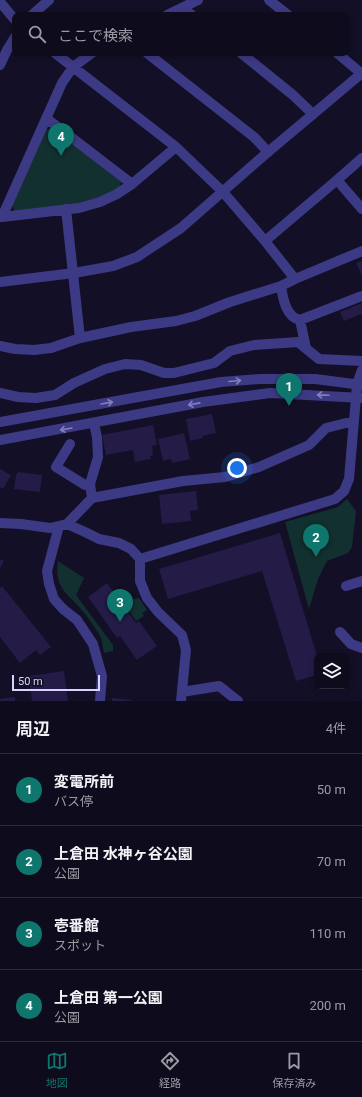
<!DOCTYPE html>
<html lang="ja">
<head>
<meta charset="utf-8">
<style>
  body { margin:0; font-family:Roboto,"Noto Sans JP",sans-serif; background:#171425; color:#f1f3f6 }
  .controls { position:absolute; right:12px; bottom:12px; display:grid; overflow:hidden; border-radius:8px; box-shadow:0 2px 6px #0003 }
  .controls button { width:36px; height:36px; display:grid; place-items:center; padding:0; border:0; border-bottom:1px solid #2e2b3b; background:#0e0b1c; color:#f1f3f6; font:20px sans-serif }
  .scale { position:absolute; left:12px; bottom:10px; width:88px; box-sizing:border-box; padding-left:4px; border:2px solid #d9d4ff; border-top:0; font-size:11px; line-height:14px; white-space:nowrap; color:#d9d4ff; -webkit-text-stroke:3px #130f26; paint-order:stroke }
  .you { position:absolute; left:237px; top:468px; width:14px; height:14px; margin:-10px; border:3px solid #fff; border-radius:50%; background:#1a73e8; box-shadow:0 0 0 6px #1a73e833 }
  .badge { display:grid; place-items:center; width:26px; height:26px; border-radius:50%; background:#0f766e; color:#fff; font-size:13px; font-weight:700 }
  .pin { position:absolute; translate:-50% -33px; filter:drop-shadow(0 1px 2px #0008) }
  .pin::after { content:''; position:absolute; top:21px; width:14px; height:12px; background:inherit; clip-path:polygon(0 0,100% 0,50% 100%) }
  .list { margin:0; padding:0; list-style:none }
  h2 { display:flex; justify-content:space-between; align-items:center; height:52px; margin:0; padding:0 16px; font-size:17px }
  h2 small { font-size:13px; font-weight:400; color:#9b9ba3 }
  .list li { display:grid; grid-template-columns:26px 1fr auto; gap:12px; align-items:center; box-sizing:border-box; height:72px; padding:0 16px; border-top:1px solid #2e2b3b }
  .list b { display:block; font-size:15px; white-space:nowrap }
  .list p { margin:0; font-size:13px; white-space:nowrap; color:#9b9ba3 }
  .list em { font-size:13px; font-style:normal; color:#9b9ba3 }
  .icon { flex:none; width:22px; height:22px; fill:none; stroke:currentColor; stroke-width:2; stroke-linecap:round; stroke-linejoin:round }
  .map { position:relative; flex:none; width:362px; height:701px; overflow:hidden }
  .search { position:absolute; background:#0e0b1c; box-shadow:0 2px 6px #0003; left:12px; right:12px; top:12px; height:44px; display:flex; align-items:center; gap:10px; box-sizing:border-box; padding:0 14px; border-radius:8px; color:#9b9ba3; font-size:15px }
  .sheet { height:340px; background:#0e0b1c }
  nav { display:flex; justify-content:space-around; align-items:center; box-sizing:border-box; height:56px; border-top:1px solid #2e2b3b; background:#0e0b1c; font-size:11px; color:#9b9ba3 }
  nav a { display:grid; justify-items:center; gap:2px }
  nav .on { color:#0f766e }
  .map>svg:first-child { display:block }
  .green { fill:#12302f }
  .building { fill:#241b47 }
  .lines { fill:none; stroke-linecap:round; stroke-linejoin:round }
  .minor { stroke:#3d3a85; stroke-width:10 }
  .tertiary { stroke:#3d3a85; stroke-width:10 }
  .oneway { stroke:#837fbc }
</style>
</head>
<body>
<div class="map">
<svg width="362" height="701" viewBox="0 0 362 701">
  <rect width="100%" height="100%" fill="#130f26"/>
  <path class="green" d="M51,128L121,182L120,187L98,199L78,204L15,211L12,206L46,130Z
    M347,499L356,511L352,547L348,553L327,561L318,579L309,609L285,522L338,507Z
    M58,561L84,578L76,595L113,645V651L104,653C103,649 103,643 101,638C97,630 90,621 85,614C71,595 53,590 58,561Z
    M139,598L147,610L142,613L144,616L136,621L124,603L128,600Z"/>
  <path class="building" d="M362,261V276L356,263Z
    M362,303V318L361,314L344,321L340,312Z
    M212,414L216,433L202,436L203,438L190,441L186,419Z
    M153,425L157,445L152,446L153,455L150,456L151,459L135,462L133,450L106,455L102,435Z
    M184,433L190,459L172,463L171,459L163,461L158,439Z
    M0,469L11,475L3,489L0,487Z
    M18,472L42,475L40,492L14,489L16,475Z
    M196,491L198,510L190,511L191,521L162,524L159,495Z
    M280,533L317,656V675L296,681L262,571L168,599L159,569Z
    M0,559L4,561L0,568Z
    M107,583L136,623L139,621L157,646L137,660L120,636L117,638L88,597Z
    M2,586L51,647L40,655L36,650L20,663L0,637V588Z
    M64,671L68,701H32L29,676Z
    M15,697V701H0V699Z
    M112,698L132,700V701H112Z"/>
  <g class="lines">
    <path class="minor" d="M269,0L288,15
      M0,2L15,20
      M182,8L192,15
      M167,15L198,0
      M55,53L176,147L223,192L265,241L295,279L362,251
      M147,53L254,137L268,152
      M241,53L293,95L313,114
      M337,53L362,74
      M46,118L132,184
      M362,158L337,180L362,209
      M66,209L80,338
      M0,217H2L62,83L73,67L92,53
      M2,217L79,208L100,202L117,194L132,184L176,147
      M265,241L337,180
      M281,286C283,299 286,317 300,320
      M0,346L15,349L34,350L51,348L80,338L131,327L176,321L195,316L230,302L281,286L295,279
      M306,348L300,320L362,296
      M0,393L18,397L36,398L55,395L74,383L105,369L125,364L141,365L164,373H174L214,363L230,351L254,345L298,342L319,359L362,361
      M70,444L56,467L85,485L90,484
      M92,498L90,484L98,457L97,437L94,424
      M0,523L21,524L50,528L67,524L85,532L99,539L119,543L131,549L140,559V581L147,598L158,612L182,635L186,650L181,701
      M67,524L92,498L183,481L225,477L259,467L309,445L326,428L354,421
      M59,526L47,571L49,584L54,599L63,609L77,620L93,644L102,676L100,701
      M140,559L335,499L344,491L349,479L356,397L357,384L362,370
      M346,586L362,581
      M340,632L351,644L362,648
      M182,692L219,686L238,701"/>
    <path class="tertiary" d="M32,15L49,0
      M0,65L7,50L15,37
      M0,282L74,273L113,266L137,257L181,228L268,152L362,73
      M0,422L221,382L260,379H315L362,385
      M0,440L203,402L270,393L362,398"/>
  </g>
  <defs><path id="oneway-shaft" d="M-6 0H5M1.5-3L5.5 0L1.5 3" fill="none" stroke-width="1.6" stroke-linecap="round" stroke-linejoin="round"/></defs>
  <g class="oneway">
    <use href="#oneway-shaft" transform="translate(235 381) rotate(-5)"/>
    <use href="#oneway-shaft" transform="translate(323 395) rotate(-178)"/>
    <use href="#oneway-shaft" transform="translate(107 403) rotate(-10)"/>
    <use href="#oneway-shaft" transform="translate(194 404) rotate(169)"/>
    <use href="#oneway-shaft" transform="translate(66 429) rotate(170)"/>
  </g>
</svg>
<div class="controls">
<button><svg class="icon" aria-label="layers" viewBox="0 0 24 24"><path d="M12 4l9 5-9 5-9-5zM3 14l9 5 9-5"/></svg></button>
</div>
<div class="scale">50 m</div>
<div class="you"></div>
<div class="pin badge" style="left:289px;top:406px">1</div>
<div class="pin badge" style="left:316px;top:557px">2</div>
<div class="pin badge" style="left:120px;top:622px">3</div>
<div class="pin badge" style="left:61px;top:156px">4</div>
<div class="search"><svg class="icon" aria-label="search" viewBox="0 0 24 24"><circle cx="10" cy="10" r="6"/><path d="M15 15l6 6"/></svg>ここで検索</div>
</div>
<section class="sheet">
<h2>周辺<small>4件</small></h2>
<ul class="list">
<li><span class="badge">1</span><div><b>変電所前</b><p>バス停</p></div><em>50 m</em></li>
<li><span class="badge">2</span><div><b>上倉田 水神ヶ谷公園</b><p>公園</p></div><em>70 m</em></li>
<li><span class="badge">3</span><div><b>壱番館</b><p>スポット</p></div><em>110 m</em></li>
<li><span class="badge">4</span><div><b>上倉田 第一公園</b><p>公園</p></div><em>200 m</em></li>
</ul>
</section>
<nav>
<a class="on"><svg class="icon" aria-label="map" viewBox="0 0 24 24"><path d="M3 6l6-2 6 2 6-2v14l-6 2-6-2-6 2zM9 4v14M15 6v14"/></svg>地図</a>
<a><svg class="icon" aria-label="directions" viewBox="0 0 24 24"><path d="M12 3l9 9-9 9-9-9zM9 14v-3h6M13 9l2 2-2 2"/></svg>経路</a>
<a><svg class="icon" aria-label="saved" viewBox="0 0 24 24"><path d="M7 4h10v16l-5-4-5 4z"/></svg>保存済み</a>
</nav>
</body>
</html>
